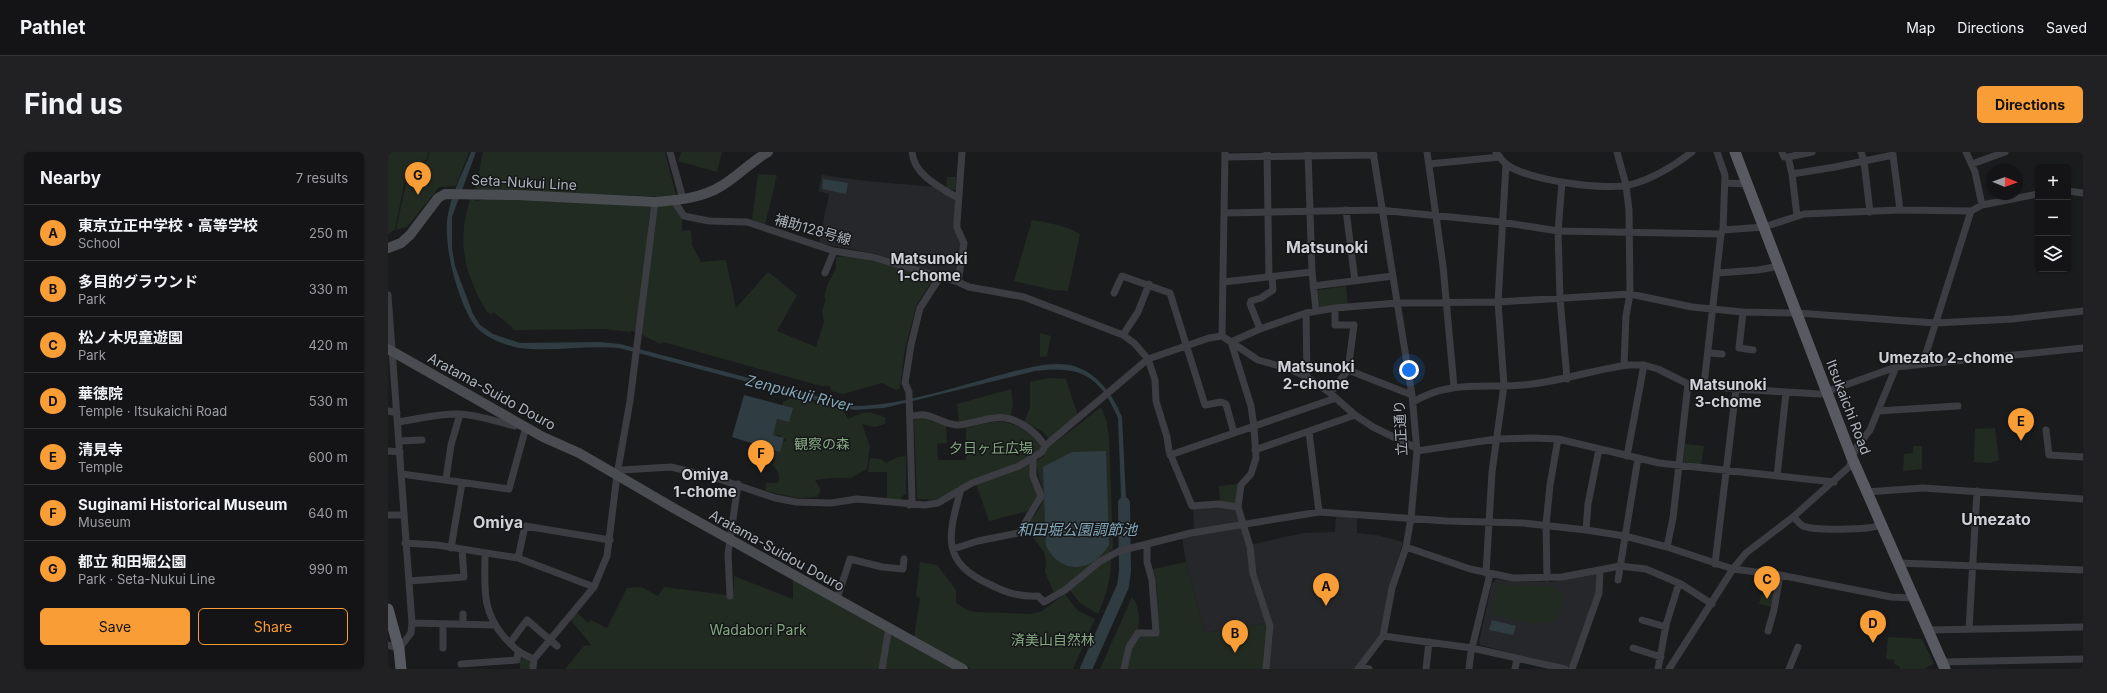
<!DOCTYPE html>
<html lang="en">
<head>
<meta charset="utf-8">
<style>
  body { margin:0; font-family:Inter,"Noto Sans JP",sans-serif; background:#212123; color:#f1f3f6 }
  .controls { position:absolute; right:12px; top:12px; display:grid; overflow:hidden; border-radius:6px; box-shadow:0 1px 3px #0004 }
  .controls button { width:36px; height:36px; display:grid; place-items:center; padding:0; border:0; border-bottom:1px solid #333335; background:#141416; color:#f1f3f6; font:20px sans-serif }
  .compass { position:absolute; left:1599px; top:12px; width:36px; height:36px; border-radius:50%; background:#141416; box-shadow:0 1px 3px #0004; rotate:91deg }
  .you { position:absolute; left:1021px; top:218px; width:14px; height:14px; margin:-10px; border:3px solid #fff; border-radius:50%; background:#1a73e8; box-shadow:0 0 0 6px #1a73e833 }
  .badge { display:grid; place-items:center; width:26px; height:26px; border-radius:50%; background:#f99d36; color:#111; font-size:13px; font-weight:700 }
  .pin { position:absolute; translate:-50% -33px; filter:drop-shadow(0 1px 2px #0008) }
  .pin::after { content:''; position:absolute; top:21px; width:14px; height:12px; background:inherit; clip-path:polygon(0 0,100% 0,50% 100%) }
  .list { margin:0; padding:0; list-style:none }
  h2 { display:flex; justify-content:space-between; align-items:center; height:52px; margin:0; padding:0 16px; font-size:17px }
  h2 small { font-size:13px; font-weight:400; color:#9d9ea1 }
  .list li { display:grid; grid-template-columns:26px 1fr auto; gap:12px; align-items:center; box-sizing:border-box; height:56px; padding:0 16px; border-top:1px solid #333335 }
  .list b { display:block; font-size:15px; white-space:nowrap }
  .list p { margin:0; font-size:13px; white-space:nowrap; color:#9d9ea1 }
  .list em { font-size:13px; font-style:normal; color:#9d9ea1 }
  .actions { display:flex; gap:8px; padding:12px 16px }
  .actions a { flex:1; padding:9px 0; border:1px solid #f99d36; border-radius:6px; text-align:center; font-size:14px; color:#f99d36 }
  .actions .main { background:#f99d36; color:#111 }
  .icon { flex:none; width:22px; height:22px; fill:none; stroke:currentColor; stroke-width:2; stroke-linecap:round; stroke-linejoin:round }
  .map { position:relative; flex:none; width:1695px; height:517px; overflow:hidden; border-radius:6px }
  header { display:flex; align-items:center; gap:24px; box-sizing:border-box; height:56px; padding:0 20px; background:#141416; border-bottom:1px solid #333335 }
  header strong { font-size:19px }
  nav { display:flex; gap:22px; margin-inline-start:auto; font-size:14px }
  .intro { display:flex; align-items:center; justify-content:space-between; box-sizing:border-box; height:96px; padding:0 24px }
  h1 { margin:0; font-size:28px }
  .button { padding:10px 18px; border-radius:6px; background:#f99d36; color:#111; font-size:14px; font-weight:700 }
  main { display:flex; gap:24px; padding:0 24px }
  aside { flex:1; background:#141416; border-radius:6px; box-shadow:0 1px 3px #0004 }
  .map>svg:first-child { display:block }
  .built { fill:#26272a }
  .green { fill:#222b22 }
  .water { fill:#2f3c42 }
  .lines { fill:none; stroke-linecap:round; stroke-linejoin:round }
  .river { stroke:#2f3c42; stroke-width:12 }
  .minor { stroke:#3b3d42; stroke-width:7 }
  .secondary { stroke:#494d52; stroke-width:10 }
  .primary { stroke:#575b61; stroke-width:11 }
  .labels { text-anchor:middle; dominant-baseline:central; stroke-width:3; stroke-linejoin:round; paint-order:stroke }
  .street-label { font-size:14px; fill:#acb4bd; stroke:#151618 }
  .park-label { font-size:14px; fill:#86a883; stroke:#151618 }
  .neighbourhood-label { font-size:15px; font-weight:bold; fill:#ced2d8; stroke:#151618 }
  .water-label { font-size:15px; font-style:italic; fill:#83a7b8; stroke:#151618 }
  .quarter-label { font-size:16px; font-weight:bold; fill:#ced2d8; stroke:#151618 }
</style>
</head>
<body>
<header>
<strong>Pathlet</strong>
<nav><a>Map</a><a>Directions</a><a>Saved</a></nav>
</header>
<div class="intro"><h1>Find us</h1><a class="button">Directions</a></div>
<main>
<aside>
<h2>Nearby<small>7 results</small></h2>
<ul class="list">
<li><span class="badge">A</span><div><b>東京立正中学校・高等学校</b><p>School</p></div><em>250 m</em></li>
<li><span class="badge">B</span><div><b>多目的グラウンド</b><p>Park</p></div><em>330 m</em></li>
<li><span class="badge">C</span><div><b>松ノ木児童遊園</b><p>Park</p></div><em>420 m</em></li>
<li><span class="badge">D</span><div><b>華徳院</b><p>Temple · Itsukaichi Road</p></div><em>530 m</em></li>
<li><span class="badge">E</span><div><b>清見寺</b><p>Temple</p></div><em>600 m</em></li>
<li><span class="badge">F</span><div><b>Suginami Historical Museum</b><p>Museum</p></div><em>640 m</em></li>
<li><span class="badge">G</span><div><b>都立 和田堀公園</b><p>Park · Seta-Nukui Line</p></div><em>990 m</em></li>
</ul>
<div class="actions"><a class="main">Save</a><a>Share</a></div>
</aside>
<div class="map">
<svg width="1695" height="517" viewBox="0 0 1695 517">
  <rect width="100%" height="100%" fill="#1a1b1d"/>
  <path class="built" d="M434,23L478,29L548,35L563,44L567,48L574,91L568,126L484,101L431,91L441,42L430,39Z
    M823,355L849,356L851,371L806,378L805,357Z
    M948,364L969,365V381L988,383L1015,390L1000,438L992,483L967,517H881L885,483L884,469L865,410V392L916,381L947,380Z
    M853,375L880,471L817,481L798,410L794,385Z
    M1208,420L1209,440L1183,514L1180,515L1092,493L1091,490L1104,431L1109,427L1121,429L1163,430Z"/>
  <path class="green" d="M0,0H40L39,7L25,18L40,8L41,0H81L68,34L51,35L19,75L8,78L20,22L18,23L7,77L0,82Z
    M95,0H277L288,43L287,45L89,38L88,36Z
    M293,0H334L329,20L290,9Z
    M370,22L389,23L377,73L364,69Z
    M559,25H568V38L558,37Z
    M83,45L88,49L109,45L263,55L260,73L266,86L270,55L272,53L284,52L294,66V79L303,78L304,93L313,110L338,108L348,156L380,120L409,143L389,179L428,195L436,170L434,159L438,146H436L439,134L448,116V105C475,101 515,118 543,126L544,129L529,152L517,196L512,236L508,238L494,231L455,242L443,239L442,234H433L275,190L273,192L243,178V180L216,177L125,178L123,174L105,160L104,163L99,160C76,122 68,88 83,45Z
    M644,68C660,71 678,73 692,82L680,139L665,138L626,129Z
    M958,134L960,155L932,158L930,138Z
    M652,181L663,184L659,204L652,205Z
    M661,226L678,227L690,264L661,287L654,279L636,270L642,256V230Z
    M623,237L625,254L622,266L571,271L569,252Z
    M401,247C420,247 438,252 456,259L460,267C477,259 480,258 498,266L497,272L487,275L474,272L482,294L479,317L463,326H443L427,328L433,338L429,345L410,346L377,339L378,331H390C392,323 391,319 384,313L387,309C384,297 389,294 398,288L391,283H385V272L393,265L395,250Z
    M713,255L718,268L721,283L725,397L667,443L657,420L658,408L656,400L637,375C642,368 652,359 654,349C657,340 649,321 648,309L656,304L658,298Z
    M537,265L544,270L558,273L559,291L549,292L550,308H578V276C615,266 621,266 652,289L653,297L644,305L550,348L529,347L526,268Z
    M1607,276L1611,308L1602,311L1586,310L1587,277Z
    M1297,292L1316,294L1313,313L1295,311Z
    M1525,294H1534V317L1515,319L1516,302L1525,301Z
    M518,304V342L514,344L513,348L499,346V320H480L482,306L493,307L498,311L510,305Z
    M642,311L650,343L640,359L601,369L588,332Z
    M851,332L848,350L846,352L832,349L831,334Z
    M717,408H723C723,429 718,443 710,462L692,451L681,437Z
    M532,410L549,413L568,438V451L579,458L587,460L644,462L654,459L677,442L689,458L707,467L685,517H583L526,486L532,446L528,445Z
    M798,410L817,481L880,471L877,517H738L743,497L752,483H770C768,461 772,438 765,417Z
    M346,424L405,447V426L497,479L491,517H177L196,494L203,493L182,467L189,460L200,471L203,468L219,476L239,436L253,435L270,444L276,435L346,444Z
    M1113,431L1123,433L1168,434L1170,439L1177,442L1167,470L1149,471L1148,473L1103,462L1110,433Z
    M1375,439L1387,441L1384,455L1371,452Z
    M744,445C761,467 743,495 734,517H712Z
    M503,482L566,517H496Z
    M1500,485L1534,487L1546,512L1535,517H1512V515L1506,512L1507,508L1498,507Z
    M135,505L143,510V517H132V509Z"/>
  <path class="water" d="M83,0H88L64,65V96L67,114L85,162L92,173L105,182L132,191L212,190L232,192L467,254C512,254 570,234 616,222C636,217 660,209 682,213C708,219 724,241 734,265L739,367L734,368L730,266C712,223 691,213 647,219L496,256L466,258L231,196C198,193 164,200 131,196C117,193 98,186 88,175C70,152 54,91 60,62C64,41 75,20 83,0Z
    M435,27L460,31L458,42L434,37Z
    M356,243L405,256L401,270L389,267L385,283L396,286L392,300L344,285Z
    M718,299L721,393C705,420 673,424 658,394L655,315L684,300Z
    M1104,468L1128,474L1125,483L1101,478Z"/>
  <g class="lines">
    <path class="river" d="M698,517L735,434L737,419L736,351"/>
    <path class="minor" d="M282,0L295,47
      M524,0C526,23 551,35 570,46
      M879,0L881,125
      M920,0L924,120L928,158
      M1039,0L1055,114L1066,235
      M1108,0C1111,4 1114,9 1118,12C1138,28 1220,40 1245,32C1266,26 1287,13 1304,0
      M1229,0L1238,33L1241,58L1242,142L1238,164L1236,213
      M1329,0L1337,23L1335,78
      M1394,0L1396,5H1400
      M1473,0L1476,9L1482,60
      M1578,0L1587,20L1594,53
      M837,5L986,3
      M1041,12L1112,5
      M1584,12L1617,0
      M1404,22L1447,15L1505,3L1512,58
      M1174,30L1170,79L1172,146L1179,227
      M1337,31L1360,32
      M1680,39L1695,41
      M286,49L296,64L321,69L359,70L446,99L484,105L570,130L581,135L636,145L735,183L746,191L760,207L767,228L768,249L779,285L781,299L804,354L830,352L850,355
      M958,58L967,129
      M836,61L991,58L1113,70L1170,79L1333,82L1335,78L1376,75L1416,62L1512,58L1583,59
      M1409,64L1404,22L1400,5L1424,0
      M437,121L446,99
      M1330,121L1370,118L1392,114
      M570,130L576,91L569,76V71L574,0
      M835,130L924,120
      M925,134L1005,124
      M726,141L734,124L782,141L817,253L833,250L838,252L846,281
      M0,143L24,471L23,481L11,497L0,493
      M1355,160L1351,196L1365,198
      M918,161L919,225
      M872,177L862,152L863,149L873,146L885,138L884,125
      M735,183L750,160L761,132
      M834,184L837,0
      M843,190L872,177L918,161L947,156L1009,151L1110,150L1242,142L1304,155L1355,160L1409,161L1547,171L1625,167L1695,159
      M843,190L863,254L866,275L868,306L863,322L853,333L850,355L862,395L865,422L882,474L878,517
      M1320,201L1334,202
      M1535,211L1583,59L1594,53L1650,42
      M960,218L1024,243
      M1316,233L1333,82
      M942,241L960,218L966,173H947V156
      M1025,250C1065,226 1101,238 1144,232C1177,228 1208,217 1241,213H1256L1270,217L1300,232L1348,237L1432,242L1508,215L1695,196
      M0,259L9,261
      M1490,259L1570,254
      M522,264C527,264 533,262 537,263C548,265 558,273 569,273C581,273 594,267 606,266C626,263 647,278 657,294
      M10,270C30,267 52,261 72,262C91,263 109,270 127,274L132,271
      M1658,278L1661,303L1695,305
      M921,280L931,360
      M11,289L34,288
      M867,298L967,263
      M0,299L12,300
      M1029,299L1108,287L1145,286L1170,287L1271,311L1446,330
      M782,303L948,246
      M1239,304L1256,213
      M14,322L121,337L138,275
      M229,323L234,318L283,315L328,326L387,346L408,350L443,351L469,347L537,353L550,351L584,331L631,314L654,300L657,294L760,207L821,186L834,184L870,208L902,217L919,225L942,241L967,263L985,275L1028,296
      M1389,324L1398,241
      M58,327L63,293L72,262
      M573,337C560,384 552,410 603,433C619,441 632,445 650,444L656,450L677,438L711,410L731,399L803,381L931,360L1059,369L1135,371L1198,378L1237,384L1279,395L1345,417L1392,423L1503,445L1525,446
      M1478,340L1535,336L1695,347
      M521,353L524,348L521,240L517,231L523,193L532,156L552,125
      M0,363H15
      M1405,365C1408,367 1411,372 1415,374C1427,379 1480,378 1493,373
      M1198,378L1200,352L1211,297
      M17,391L49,393L130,406L206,435
      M1018,395L1082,417L1125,426L1174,425L1232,414L1258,417L1293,432L1324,452
      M1279,395L1285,366L1300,232
      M63,396L74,331
      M565,397L590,389L635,380L634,376L653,344L645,324V307
      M97,402C97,435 93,458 116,485C127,497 131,501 146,507
      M130,406L137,374L222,388
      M1511,411L1695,418
      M1327,412L1348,237
      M1098,421L1104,320L1116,233L1110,150L1118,12
      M1159,426L1158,373L1162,333L1170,287
      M1230,428L1250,306
      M21,429L76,425L74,397
      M342,444L340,402L350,332
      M449,447L462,407L494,415L515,417L516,407
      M1254,468L1278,475
      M24,471L106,473
      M55,472V496
      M75,472V462
      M1581,477L1589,339
      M1540,478L1695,475
      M1380,479L1386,458L1392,423
      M995,484L1084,496L1177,517
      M122,491L139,468L169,494
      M1245,496L1273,505
      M1554,510L1695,507
      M73,512L129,508L130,500
      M972,515L981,517
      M145,517L146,507L206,435L219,404L229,323L242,249L267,50
      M494,517L501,475
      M736,517L741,495L750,481H768L764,428L759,410V392
      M970,517L995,484L1004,436L1018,395L1023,366L1029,299L1024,243L985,0
      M1038,517L1041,490
      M1081,517L1083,500L1102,422
      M1127,517L1129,507
      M1184,517L1211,441L1212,418
      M1270,517L1278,473L1291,431
      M1281,517L1345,417L1358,401L1405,365L1461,315L1468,296L1482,278L1508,215
      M1401,517L1410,495"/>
    <path class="secondary" d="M0,96L13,91L22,83L50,46L57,42L129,43L267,50C291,48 315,46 335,33C351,23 364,9 380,0
      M0,197L155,285L191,301L289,358L575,517"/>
    <path class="primary" d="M1347,0L1464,306L1557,517
      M0,457L11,497L13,517"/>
  </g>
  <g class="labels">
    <g class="street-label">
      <text transform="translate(136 30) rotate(3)">Seta-Nukui Line</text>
      <text transform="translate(425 77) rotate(16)">補助128号線</text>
      <text transform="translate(104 239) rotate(29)">Aratama-Suido Douro</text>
      <text transform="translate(1461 255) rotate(69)">Itsukaichi Road</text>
      <text transform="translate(1012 276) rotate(-93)">立正通り</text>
      <text transform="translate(389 398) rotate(29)">Aratama-Suidou Douro</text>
    </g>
    <g class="park-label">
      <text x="434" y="291">観察の森</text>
      <text x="603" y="295">夕日ヶ丘広場</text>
      <text x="370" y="477">Wadabori Park</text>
      <text x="665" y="487">済美山自然林</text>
    </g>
    <g class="neighbourhood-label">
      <text x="541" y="106">Matsunoki<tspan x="541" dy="17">1-chome</tspan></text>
      <text x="1558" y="205">Umezato 2-chome</text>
      <text x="928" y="214">Matsunoki<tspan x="928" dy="17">2-chome</tspan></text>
      <text x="1340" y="232">Matsunoki<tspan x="1340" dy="17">3-chome</tspan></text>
      <text x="317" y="322">Omiya<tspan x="317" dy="17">1-chome</tspan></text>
    </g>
    <g class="water-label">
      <text transform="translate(411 241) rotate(14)">Zenpukuji River</text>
      <text x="689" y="377">和田堀公園調節池</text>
    </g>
    <g class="quarter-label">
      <text x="939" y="95">Matsunoki</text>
      <text x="1608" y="367">Umezato</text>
      <text x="110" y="370">Omiya</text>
    </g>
  </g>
</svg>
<div class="controls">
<button>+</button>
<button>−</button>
<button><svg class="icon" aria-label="layers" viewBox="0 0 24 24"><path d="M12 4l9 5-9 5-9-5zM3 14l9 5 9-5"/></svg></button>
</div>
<svg class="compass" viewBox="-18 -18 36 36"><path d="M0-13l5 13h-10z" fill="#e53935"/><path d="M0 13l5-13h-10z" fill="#9d9ea1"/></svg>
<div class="you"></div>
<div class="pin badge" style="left:938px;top:454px">A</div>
<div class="pin badge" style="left:847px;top:501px">B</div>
<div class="pin badge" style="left:1379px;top:447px">C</div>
<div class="pin badge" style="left:1485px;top:491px">D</div>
<div class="pin badge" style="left:1633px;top:289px">E</div>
<div class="pin badge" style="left:373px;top:321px">F</div>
<div class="pin badge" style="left:30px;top:43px">G</div>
</div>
</main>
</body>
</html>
